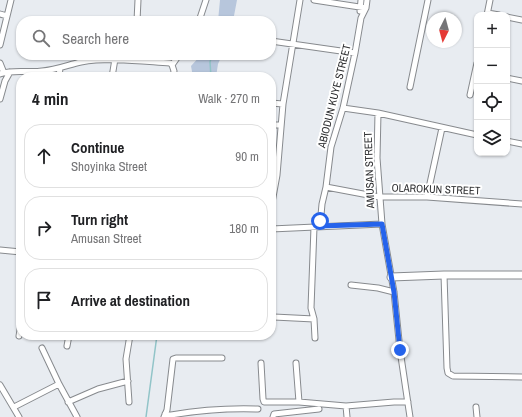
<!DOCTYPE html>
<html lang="en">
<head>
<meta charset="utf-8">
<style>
  body { margin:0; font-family:"Archivo Narrow",sans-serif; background:#f6f6f6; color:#202124 }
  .controls { position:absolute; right:12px; top:12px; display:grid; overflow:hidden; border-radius:8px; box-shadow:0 1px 3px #0004 }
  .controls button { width:36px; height:36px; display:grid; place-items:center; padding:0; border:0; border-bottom:1px solid #e0e0e0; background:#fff; color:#202124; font:20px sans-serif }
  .compass { position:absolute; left:426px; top:12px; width:36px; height:36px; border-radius:50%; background:#fff; box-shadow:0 1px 3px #0004; rotate:186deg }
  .stop { position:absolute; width:12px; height:12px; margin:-9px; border:3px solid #2563eb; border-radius:50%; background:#fff }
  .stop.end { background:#2563eb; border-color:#fff; box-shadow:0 1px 4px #0008 }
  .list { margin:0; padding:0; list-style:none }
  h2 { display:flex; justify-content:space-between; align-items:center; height:52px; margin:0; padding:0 16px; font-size:17px }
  h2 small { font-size:13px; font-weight:400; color:#757577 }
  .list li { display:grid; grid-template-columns:26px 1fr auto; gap:12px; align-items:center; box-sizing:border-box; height:64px; margin:0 8px 8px; padding:0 8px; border:1px solid #e0e0e0; border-radius:16px }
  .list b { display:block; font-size:15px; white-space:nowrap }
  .list p { margin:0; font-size:13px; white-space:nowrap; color:#757577 }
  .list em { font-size:13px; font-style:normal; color:#757577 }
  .icon { flex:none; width:22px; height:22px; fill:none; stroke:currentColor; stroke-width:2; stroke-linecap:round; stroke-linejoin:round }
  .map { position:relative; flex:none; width:522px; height:417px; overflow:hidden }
  .search { position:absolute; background:#fff; box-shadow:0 1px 3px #0004; left:16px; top:16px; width:260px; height:44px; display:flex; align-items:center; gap:10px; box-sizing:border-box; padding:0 14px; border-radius:16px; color:#757577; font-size:15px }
  .panel { position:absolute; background:#fff; box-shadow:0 1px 3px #0004; left:16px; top:72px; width:260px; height:268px; border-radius:16px }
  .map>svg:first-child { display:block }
  .grass { fill:#b7c6dc }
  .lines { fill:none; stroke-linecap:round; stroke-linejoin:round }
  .stream { stroke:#91c4c8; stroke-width:1.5 }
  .street-casing { stroke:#878a8e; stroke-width:7 }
  .secondary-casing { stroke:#878a8e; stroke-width:9 }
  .street { stroke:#fff; stroke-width:5 }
  .secondary { stroke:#fff; stroke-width:7 }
  .route { stroke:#2563eb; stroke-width:5 }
  .labels { text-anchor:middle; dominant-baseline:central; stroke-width:4; stroke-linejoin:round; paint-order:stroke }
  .street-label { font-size:11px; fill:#2e2f31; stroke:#fff }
</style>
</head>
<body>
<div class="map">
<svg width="522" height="417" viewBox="0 0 522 417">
  <rect width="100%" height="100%" fill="#e8ecf1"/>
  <path class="grass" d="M220,0H237L233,21H218Z
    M201,55H222L218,64L216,77H193L191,66Z"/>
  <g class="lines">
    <path class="stream" d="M211,77L210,62L212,55
      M146,417L157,335"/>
    <g class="street-casing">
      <path id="street" d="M314,0L366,8
        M360,11L361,0
        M488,13L499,15
        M0,14L7,16
        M487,15L490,0
        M507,17L522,20
        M137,21L138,0
        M199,21L206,0
        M271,41L355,53
        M0,45L11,0
        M0,63L4,73
        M172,65L179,55
        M172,65L174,71L173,77
        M0,74C13,69 29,73 42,71C56,70 68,65 81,62C110,57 140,61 170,63L172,65
        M59,77L60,68
        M112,77L115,59
        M507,78L522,81
        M410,87L428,0
        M470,95L477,63
        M0,99L5,81L10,72
        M271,103L283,104
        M343,108L378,113L477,135
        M378,113L377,158L382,224L394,292L400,350L410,417
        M271,125H281
        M507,141L522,144
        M326,187L379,197H427L522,204
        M427,197L442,128
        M271,208L277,175L283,104L300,0
        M320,226L322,204L326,187L331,147L343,108L355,53L361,18L366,8L367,0
        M314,227L311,308L314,319L315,338
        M271,229L382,224
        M0,250L21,252
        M444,275L447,368L448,373L453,376L522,377
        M351,285L378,288L394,292
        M274,317L314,319
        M19,336L21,324
        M67,346L69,335
        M42,348L59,384L77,417
        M261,363L263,399L264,402H299L346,406L394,402H408
        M296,363L299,402
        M0,385L19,417
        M68,402L98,389L128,381
        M129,402L126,359L130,335
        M346,406L347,417
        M14,407L59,384
        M476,407L477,417
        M165,414L171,415C200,410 228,408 258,409
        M164,417L167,410L173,359L176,358H222
        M273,417L274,414L319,409"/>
    </g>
    <g class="secondary-casing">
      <path id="secondary" d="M391,277L444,275H522"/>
    </g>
    <use href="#street" class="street"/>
    <use href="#secondary" class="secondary"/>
  </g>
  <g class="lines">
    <path class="route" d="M320,221V226L382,224L394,292L400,350"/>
  </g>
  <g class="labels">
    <g class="street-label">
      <text transform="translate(334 96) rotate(-76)">ABIODUN KUYE STREET</text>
      <text transform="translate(369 170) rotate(-92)">AMUSAN STREET</text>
      <text transform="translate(436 189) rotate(2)">OLAROKUN STREET</text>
    </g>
  </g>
</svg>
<div class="controls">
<button>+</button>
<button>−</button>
<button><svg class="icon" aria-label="locate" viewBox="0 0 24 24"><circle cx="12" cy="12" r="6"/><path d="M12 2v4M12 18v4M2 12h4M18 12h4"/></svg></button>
<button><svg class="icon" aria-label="layers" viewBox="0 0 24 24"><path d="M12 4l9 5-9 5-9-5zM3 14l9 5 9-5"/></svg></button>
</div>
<svg class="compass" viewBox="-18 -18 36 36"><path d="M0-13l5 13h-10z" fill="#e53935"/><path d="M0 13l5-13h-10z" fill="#757577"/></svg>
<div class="stop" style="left:320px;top:221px"></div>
<div class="stop end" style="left:400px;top:350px"></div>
<div class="search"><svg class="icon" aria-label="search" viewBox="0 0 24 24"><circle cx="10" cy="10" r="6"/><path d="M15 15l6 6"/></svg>Search here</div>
<section class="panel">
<h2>4 min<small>Walk · 270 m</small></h2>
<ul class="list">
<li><svg class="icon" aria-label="ahead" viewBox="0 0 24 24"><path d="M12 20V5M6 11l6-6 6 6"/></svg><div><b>Continue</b><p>Shoyinka Street</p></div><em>90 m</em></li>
<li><svg class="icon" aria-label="right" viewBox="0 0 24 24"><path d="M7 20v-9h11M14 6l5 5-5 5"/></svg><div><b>Turn right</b><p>Amusan Street</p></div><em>180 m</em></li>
<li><svg class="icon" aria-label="arrive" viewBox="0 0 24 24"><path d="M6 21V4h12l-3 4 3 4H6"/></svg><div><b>Arrive at destination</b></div></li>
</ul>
</section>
</div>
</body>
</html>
